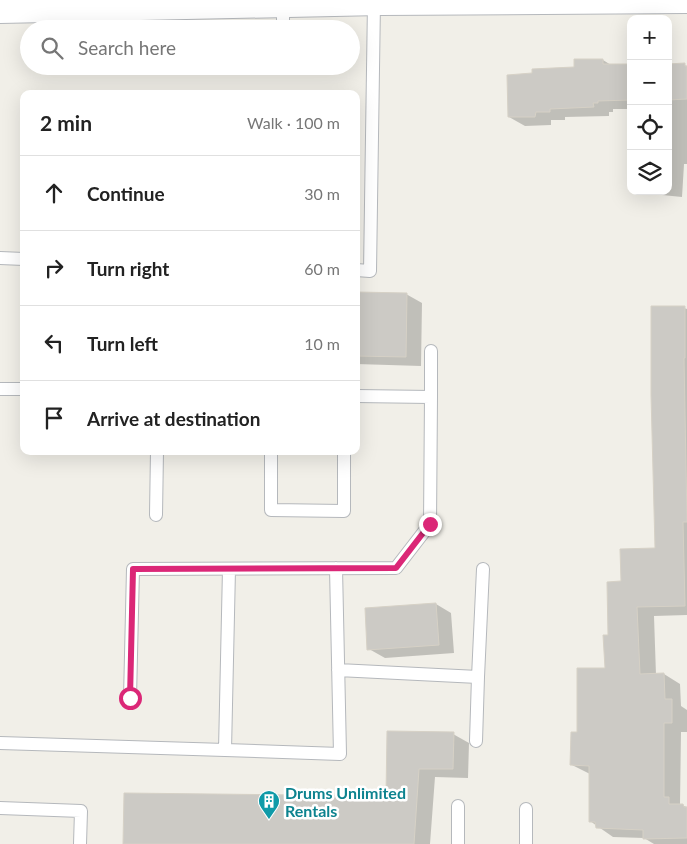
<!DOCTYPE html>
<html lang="en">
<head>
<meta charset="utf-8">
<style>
  body { margin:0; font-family:Lato,sans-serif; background:#f2f2f2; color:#222 }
  .controls { position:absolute; right:15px; top:15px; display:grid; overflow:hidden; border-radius:10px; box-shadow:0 5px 20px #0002 }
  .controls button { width:45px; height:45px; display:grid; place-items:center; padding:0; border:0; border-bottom:1px solid #e0e0e0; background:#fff; color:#222; font:25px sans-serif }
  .stop { position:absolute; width:15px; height:15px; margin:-11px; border:4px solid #db2777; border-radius:50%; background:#fff }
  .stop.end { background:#db2777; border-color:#fff; box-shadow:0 1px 5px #0008 }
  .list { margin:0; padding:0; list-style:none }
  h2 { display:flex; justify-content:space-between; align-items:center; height:65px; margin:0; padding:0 20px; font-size:21px }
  h2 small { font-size:16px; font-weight:400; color:#767676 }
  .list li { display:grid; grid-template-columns:32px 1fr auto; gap:15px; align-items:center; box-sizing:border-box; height:75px; padding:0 20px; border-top:1px solid #e0e0e0 }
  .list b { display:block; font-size:19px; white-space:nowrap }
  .list em { font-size:16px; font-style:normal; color:#767676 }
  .icon { flex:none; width:28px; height:28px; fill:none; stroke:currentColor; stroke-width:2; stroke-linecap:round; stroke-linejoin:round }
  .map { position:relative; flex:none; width:687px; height:844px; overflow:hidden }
  .search { position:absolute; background:#fff; box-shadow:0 5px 20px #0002; left:20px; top:20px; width:340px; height:55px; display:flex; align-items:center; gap:12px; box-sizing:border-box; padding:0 18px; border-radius:28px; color:#767676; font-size:19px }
  .panel { position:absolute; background:#fff; box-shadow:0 5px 20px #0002; left:20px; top:90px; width:340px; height:365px; border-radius:10px }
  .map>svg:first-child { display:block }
  .shadow { fill:#0003 }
  .building { fill:#cccac5; stroke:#d6d1c6 }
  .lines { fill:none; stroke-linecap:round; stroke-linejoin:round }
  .service-casing { stroke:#b5b8bc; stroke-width:14 }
  .minor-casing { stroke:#b5b8bc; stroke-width:28 }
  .service { stroke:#fff; stroke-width:12 }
  .minor { stroke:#fff; stroke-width:26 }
  .route { stroke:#db2777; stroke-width:6 }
  .labels { text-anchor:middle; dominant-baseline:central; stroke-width:5; stroke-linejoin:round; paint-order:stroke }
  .culture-label { font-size:16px; font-weight:bold; fill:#0d838f; stroke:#fff; text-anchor:start }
</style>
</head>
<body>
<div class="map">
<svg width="687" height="844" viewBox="0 0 687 844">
  <rect width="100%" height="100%" fill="#f1efe8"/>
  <path class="shadow" d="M603,60L611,65H631V109H613V112H609V116L565,117V120H551V125L525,126L509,117L576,68Z
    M668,65H684L687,66V164H684L682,197L662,195L655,191H668Z
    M356,124H357L356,170Z
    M356,293L406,294L422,303L421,366L356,364Z
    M684,308L687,309V615L654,616L656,675L664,674L680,684L681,706L687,710V732H681L680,805L687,807V844H654L644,838L613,837L590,821V774L572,765L578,733L606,669L610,636L622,582L656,549Z
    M436,604L451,613L454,653L385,658L369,649Z
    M453,734L469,743L468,778L435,777L430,844H124L387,797Z"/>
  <path class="building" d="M574,59H603V64H631V100L598,101V103H593L594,107L550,109V112H536L535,117H508L507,75L532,73V69L574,67Z
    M685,63V66H687V99L668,100V64Z
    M356,292L407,293L406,357L356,356Z
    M651,306H685V358H684L687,522H683L685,606L637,607L640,674L664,673L665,699H672V723H664V797H669V804H683L684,807H687V838L643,839V830L596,828L595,822H589V766L570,765L571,732H577V668H605L603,635H608L607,582L621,581L620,549L655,548L651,395Z
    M436,603L439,645L367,650L365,608Z
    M387,731L454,732L453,769H419L414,844H123L124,793L386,796Z"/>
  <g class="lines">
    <g class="service-casing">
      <path id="service" d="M111,8V29
        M283,29V4
        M0,258L24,259
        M356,270L370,271L374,2
        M0,389H24
        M356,396L431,397V351
        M271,451V510L344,511V451
        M156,515L157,451
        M338,670L478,677L483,569
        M130,698L133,569L396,568L430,524L431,397
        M476,741L478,677
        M0,743L225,750L229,569
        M225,750L340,754L336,568
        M458,806V844
        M0,808L81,811L80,844
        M526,809V844"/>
    </g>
    <g class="minor-casing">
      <path id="minor" d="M0,10L380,2L687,0"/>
    </g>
    <use href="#service" class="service"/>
    <use href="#minor" class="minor"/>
  </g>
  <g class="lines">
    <path class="route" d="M130,698L133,569L396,568L430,524"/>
  </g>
  <defs>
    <g id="building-pin" transform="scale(1.125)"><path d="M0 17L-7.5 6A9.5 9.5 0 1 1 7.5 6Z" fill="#0f9aa8" stroke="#fff"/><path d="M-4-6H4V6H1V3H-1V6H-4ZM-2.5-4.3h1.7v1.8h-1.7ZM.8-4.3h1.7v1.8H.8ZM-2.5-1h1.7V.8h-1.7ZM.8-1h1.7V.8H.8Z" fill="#fff"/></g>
  </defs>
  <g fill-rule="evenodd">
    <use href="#building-pin" x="269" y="801"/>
  </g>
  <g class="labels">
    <g class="culture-label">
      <text x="285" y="792">Drums Unlimited<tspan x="285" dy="18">Rentals</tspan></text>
    </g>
  </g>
</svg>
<div class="controls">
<button>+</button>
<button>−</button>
<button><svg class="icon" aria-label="locate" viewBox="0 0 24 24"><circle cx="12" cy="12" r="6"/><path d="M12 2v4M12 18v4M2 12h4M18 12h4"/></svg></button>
<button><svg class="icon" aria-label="layers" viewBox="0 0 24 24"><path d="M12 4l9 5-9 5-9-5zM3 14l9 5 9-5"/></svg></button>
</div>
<div class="stop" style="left:130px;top:698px"></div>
<div class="stop end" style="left:430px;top:524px"></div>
<div class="search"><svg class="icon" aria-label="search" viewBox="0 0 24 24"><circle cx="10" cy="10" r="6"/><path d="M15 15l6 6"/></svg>Search here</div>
<section class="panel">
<h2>2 min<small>Walk · 100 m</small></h2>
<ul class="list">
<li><svg class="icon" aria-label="ahead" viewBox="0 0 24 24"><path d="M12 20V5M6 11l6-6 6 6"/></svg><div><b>Continue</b></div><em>30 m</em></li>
<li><svg class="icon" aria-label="right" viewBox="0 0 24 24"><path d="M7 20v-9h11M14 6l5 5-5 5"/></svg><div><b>Turn right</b></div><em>60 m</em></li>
<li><svg class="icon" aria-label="left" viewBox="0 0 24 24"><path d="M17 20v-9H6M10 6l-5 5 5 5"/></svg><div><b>Turn left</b></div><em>10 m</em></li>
<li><svg class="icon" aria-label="arrive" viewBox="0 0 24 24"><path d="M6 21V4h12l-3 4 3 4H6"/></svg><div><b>Arrive at destination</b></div></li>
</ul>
</section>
</div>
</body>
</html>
